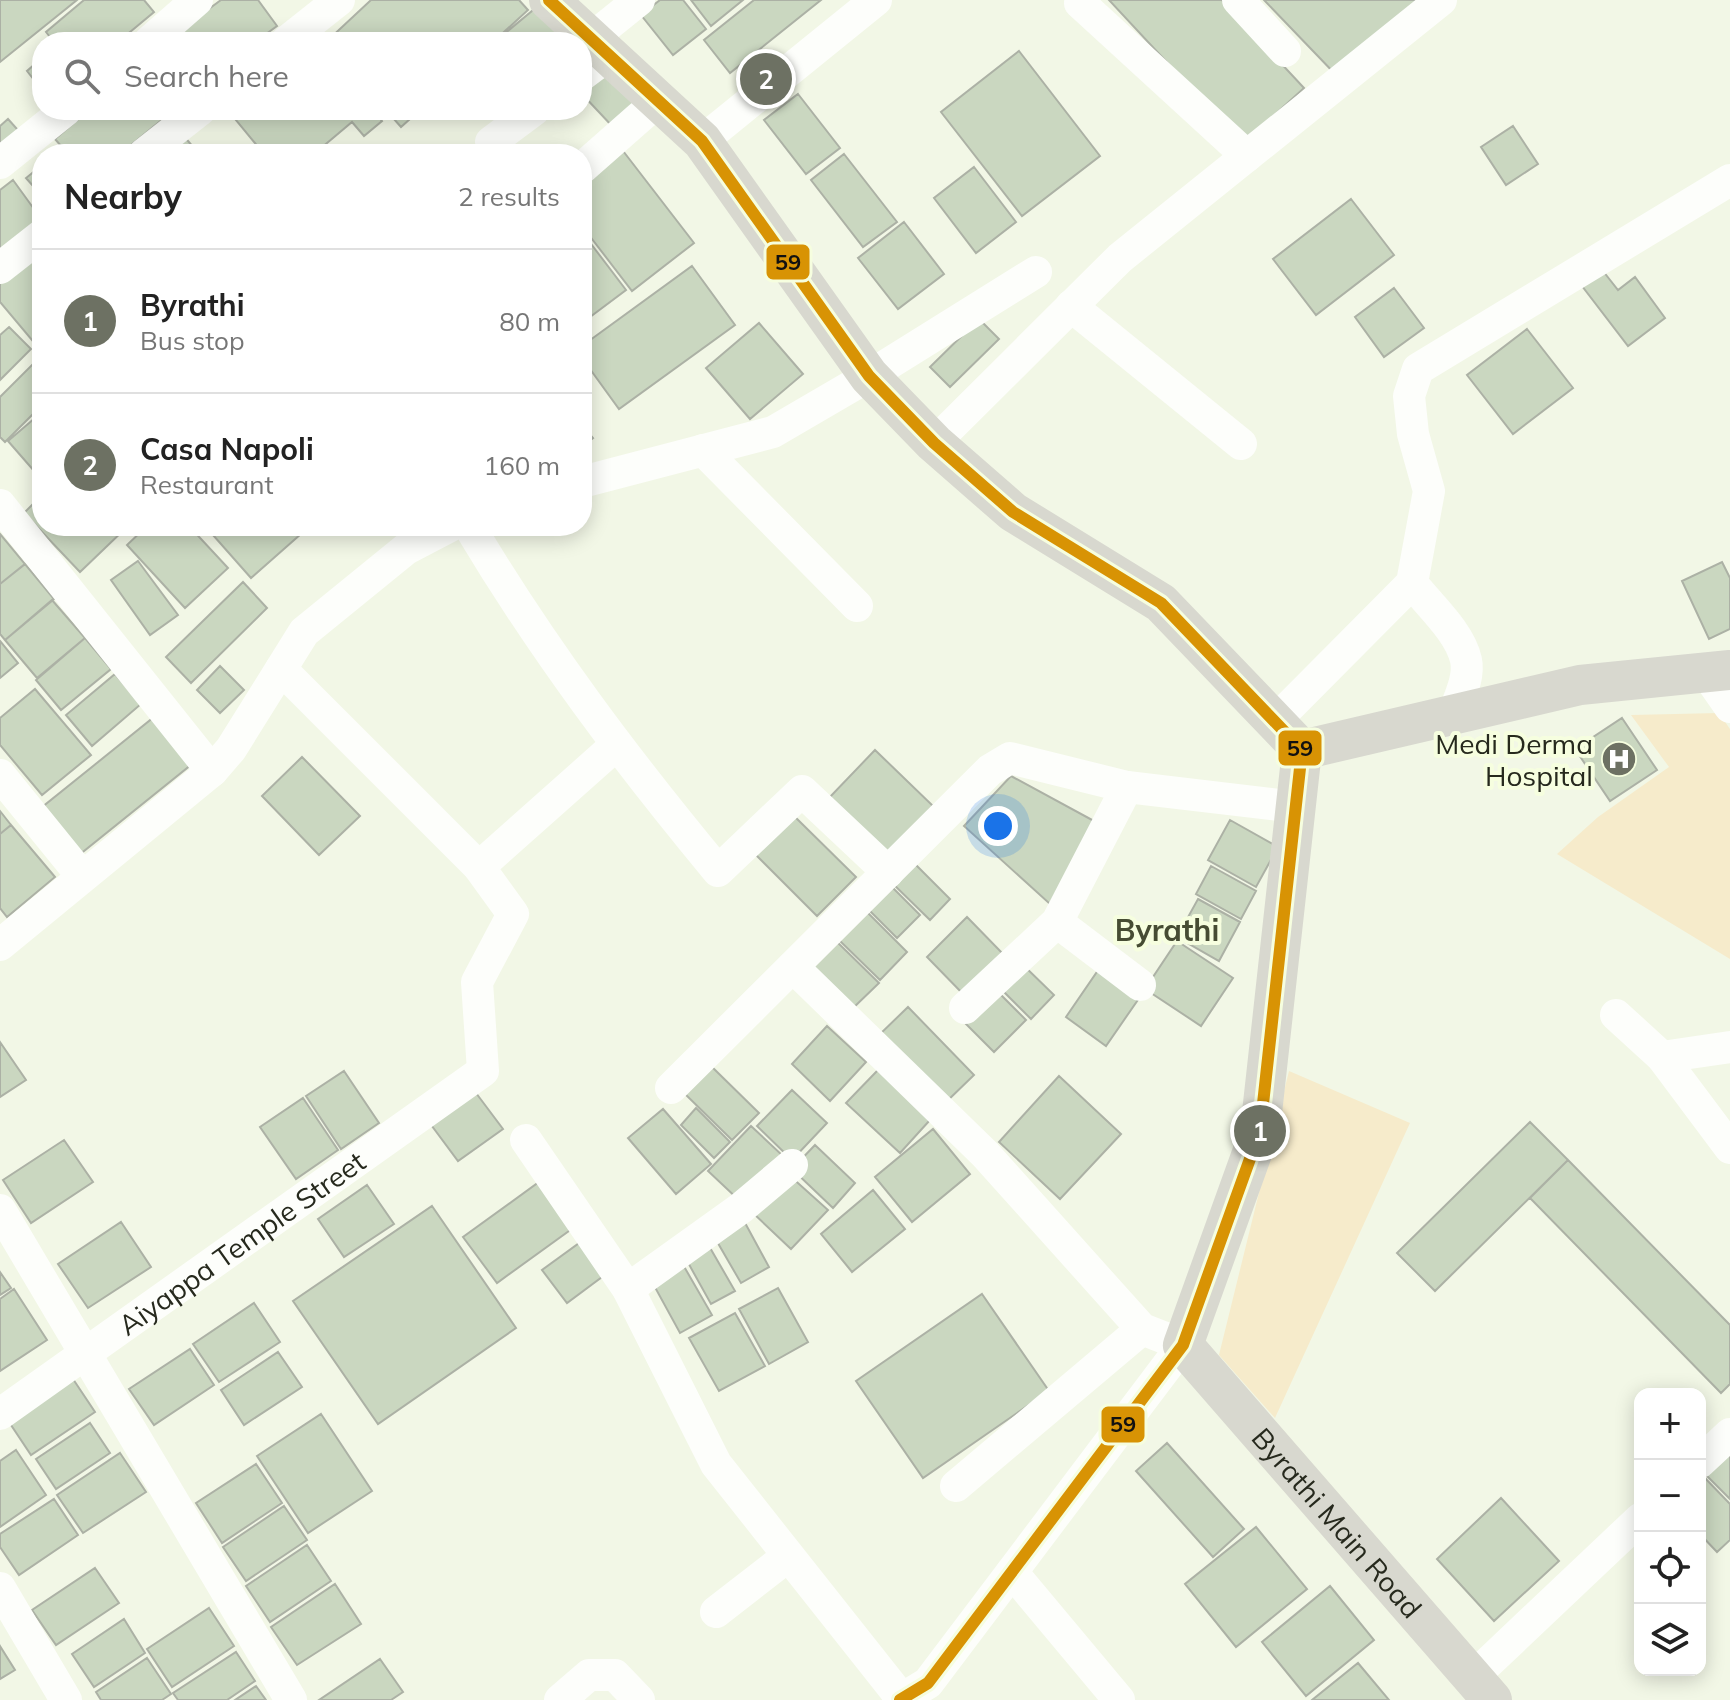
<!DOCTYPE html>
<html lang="en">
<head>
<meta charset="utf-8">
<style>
  body { margin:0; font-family:Mulish,sans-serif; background:#f6f6f6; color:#222 }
  .controls { position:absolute; right:24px; bottom:24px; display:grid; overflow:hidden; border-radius:16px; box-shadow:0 4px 20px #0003 }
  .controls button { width:72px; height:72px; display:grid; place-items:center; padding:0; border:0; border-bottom:2px solid #e0e0e0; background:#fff; color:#222; font:40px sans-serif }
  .you { position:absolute; left:998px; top:826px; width:28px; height:28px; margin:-20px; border:6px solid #fff; border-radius:50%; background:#1a73e8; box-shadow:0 0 0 12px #1a73e833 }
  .badge { display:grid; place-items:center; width:52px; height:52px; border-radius:50%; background:#6d7163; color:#fff; font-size:26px; font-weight:700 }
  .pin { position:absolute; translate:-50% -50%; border:4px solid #fff; box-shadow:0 2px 8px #0006 }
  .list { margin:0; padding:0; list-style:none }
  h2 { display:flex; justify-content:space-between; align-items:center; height:104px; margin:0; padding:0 32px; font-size:34px }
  h2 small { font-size:26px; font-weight:400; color:#767676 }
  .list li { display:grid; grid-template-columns:52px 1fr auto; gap:24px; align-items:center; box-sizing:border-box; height:144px; padding:0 32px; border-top:2px solid #e0e0e0 }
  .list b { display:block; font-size:30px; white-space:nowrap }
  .list p { margin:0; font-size:26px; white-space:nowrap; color:#767676 }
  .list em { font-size:26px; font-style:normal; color:#767676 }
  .icon { flex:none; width:44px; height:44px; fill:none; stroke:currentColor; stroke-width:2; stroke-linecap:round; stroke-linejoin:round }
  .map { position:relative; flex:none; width:1730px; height:1700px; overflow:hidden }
  .search { position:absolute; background:#fff; box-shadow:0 4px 20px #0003; left:32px; top:32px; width:560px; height:88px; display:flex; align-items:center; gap:20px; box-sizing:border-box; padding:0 28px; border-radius:32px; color:#767676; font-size:30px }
  .panel { position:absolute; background:#fff; box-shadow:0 4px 20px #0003; left:32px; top:144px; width:560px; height:392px; border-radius:32px }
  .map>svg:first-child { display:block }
  .green { fill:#f6ebcb }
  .building { fill:#cad7c0; stroke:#acb1a5; stroke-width:2 }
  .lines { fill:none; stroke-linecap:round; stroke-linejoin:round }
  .minor { stroke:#fdfefb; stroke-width:32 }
  .major { stroke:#d8d8cf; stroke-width:40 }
  .bus-1-casing { stroke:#f6fedf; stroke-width:18 }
  .bus-1 { stroke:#d89304; stroke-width:12 }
  .labels { text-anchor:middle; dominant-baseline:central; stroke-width:8; stroke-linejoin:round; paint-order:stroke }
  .poi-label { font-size:28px; fill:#26291d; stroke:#f6fedf; text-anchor:end }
  .street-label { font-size:28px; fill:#26291d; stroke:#f6fedf }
  .neighbourhood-label { font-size:30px; font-weight:bold; fill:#464c33; stroke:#f6fedf }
  .line-badge { stroke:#f6fedf; stroke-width:3 }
  .pale-badge-label { font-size:22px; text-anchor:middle; font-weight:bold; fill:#111 }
</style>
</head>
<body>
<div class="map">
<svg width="1730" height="1700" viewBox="0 0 1730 1700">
  <rect width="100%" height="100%" fill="#f2f7e6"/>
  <path class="green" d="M1719,713L1730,729V959L1557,854L1598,817L1669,767L1631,715Z
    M1289,1071L1410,1123L1275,1418L1219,1355Z"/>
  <path class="building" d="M0,0H77L0,62Z
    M84,0H144L154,12L118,42H54L46,32Z
    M221,0H258L277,26L255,42H175L171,37Z
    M371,0H519L528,10L493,42H326Z
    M660,0H683L706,29L673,55L641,15Z
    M691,0H743L711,26Z
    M754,0H821L730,73L704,40Z
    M1109,0H1222L1304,88L1243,144Z
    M1264,0H1418L1338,77Z
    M538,6L567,42H508L503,35Z
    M1019,51L1100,156L1022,216L941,112Z
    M42,58V90L27,71Z
    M601,69L636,106L613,127L582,94V87Z
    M798,94L840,148L806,174L764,120Z
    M89,110H165L169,114L120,154H68L55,139Z
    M246,110H373L382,121L364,136L352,122L314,154H264L235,119Z
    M386,110H420L401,127Z
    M8,119L26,139L0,149V126Z
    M1513,126L1538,164L1506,185L1481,147Z
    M183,135L199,154H160Z
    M620,147L694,243L632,291L582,226V177Z
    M844,154L897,222L863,247L811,180Z
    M42,165V196L26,178Z
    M974,167L1016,222L976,253L934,198Z
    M13,180L42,220L0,253V190Z
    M1351,199L1394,255L1316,315L1273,259Z
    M904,222L944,274L898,309L858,258Z
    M582,232L626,290L582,323Z
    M42,253V352L0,302V278Z
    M692,266L735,325L619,409L582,358V346Z
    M1603,271L1618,290L1635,277L1665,318L1628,346L1582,286Z
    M1394,288L1424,328L1384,357L1355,317Z
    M979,319L999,339L950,387L930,367Z
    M759,323L803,374L750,419L706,368Z
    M9,327L31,349L0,380V335Z
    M1527,329L1573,388L1513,434L1467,375Z
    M41,356L42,405L5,442L0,437V397Z
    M42,412V480L8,441Z
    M582,425L593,438L582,447Z
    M42,495V526H128L80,572L24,513Z
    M147,526H189L228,568L185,608L127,545Z
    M205,526H310L251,578Z
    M0,534L25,564L0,584Z
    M138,561L178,615L150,635L111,580Z
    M1722,562L1730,578V629L1709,639L1682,581Z
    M25,564L54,599L5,640L0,634V584Z
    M243,582L267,608L191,683L166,657Z
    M52,600L85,638L37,678L5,640Z
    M85,638L111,669L61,710L36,680Z
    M0,641L18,663L0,678Z
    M220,666L244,690L220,713L197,690Z
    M115,674L141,704L92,746L66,715Z
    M35,689L91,755L42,795L0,745V718Z
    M154,717L192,764L79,855L41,808Z
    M1622,718L1657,770L1610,801L1575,749Z
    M875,750L933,806L886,855L828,799Z
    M302,757L360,816L319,855L262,796Z
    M1011,776L1094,821L1050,904L964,826Z
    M0,811L11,825L0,834Z
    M790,812L856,877L817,916L752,851Z
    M1230,820L1278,847L1256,887L1208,860Z
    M11,825L55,877L7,917L0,908V834Z
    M909,858L950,899L930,920L888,879Z
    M1211,866L1256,891L1241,919L1196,894Z
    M886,881L920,915L897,938L863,904Z
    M1198,899L1240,922L1219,961L1177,937Z
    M867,912L907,952L880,980L839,940Z
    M967,917L1006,957L966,997L927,957Z
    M832,937L879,983L851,1010L805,964Z
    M1177,941L1233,978L1201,1026L1145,989Z
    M1019,961L1054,995L1031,1019L996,984Z
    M1101,966L1142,994L1106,1046L1066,1017Z
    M993,987L1026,1020L994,1052L961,1019Z
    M908,1007L974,1075L944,1104L878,1036Z
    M827,1026L866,1062L830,1101L792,1064Z
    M0,1042L26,1080L0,1097Z
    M710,1065L759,1113L732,1140L683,1092Z
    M878,1070L930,1120L900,1153L846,1103Z
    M344,1071L379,1123L341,1149L306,1096Z
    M1059,1076L1121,1134L1060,1199L999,1142Z
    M470,1085L503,1129L458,1161L426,1118Z
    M792,1090L827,1123L792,1160L757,1126Z
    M303,1098L338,1150L296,1179L260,1127Z
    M696,1108L730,1142L714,1158L681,1125Z
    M663,1109L711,1164L676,1194L628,1138Z
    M1530,1122L1568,1160L1435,1291L1397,1253Z
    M751,1126L783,1156L741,1202L708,1171Z
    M933,1129L970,1174L912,1222L875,1177Z
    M64,1140L93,1182L31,1223L3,1180Z
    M815,1145L855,1183L833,1208L792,1169Z
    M1568,1160L1730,1325V1384L1721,1393L1530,1198Z
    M789,1175L828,1210L791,1249L753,1213Z
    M539,1182L573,1228L497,1283L463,1237Z
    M367,1185L394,1224L344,1257L318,1219Z
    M873,1190L905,1229L852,1272L821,1234Z
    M432,1206L516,1328L378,1424L293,1301Z
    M744,1221L769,1267L741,1283L715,1238Z
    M121,1222L151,1267L88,1308L58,1264Z
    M582,1241L606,1274L567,1303L542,1270Z
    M709,1246L735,1291L711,1304L686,1259Z
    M682,1263L712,1315L680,1333L651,1280Z
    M0,1272L11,1288L0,1295Z
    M778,1288L808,1342L769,1364L739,1309Z
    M14,1289L47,1340L0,1371V1299Z
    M982,1294L1049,1391L923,1478L856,1381Z
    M254,1303L280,1342L219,1382L193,1344Z
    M735,1313L765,1366L719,1391L689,1338Z
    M190,1349L214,1385L154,1425L129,1389Z
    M278,1352L302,1387L244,1425L221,1390Z
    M71,1376L95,1412L31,1455L7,1419Z
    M321,1414L372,1491L308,1533L257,1456Z
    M90,1423L110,1453L56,1489L36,1459Z
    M1730,1441V1499L1701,1470Z
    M1167,1443L1244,1529L1213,1557L1136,1471Z
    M16,1450L46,1495L0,1527V1461Z
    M120,1453L146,1492L83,1533L57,1495Z
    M256,1464L282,1503L222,1543L196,1503Z
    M1703,1476L1730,1504V1540L1717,1552L1700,1534Z
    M1501,1498L1559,1561L1494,1621L1437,1559Z
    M54,1499L78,1535L19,1575L0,1547V1534Z
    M284,1506L307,1540L246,1581L223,1547Z
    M1256,1527L1307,1589L1236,1647L1185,1584Z
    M307,1545L331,1581L270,1622L246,1586Z
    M95,1568L119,1603L56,1645L32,1610Z
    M335,1584L361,1624L297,1665L271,1627Z
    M1330,1586L1374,1640L1306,1696L1262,1642Z
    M209,1608L234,1646L172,1687L147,1649Z
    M124,1619L145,1653L94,1687L72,1654Z
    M0,1646L15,1670L0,1679Z
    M236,1652L255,1681L227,1700H178L173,1693Z
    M147,1658L171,1694L162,1700H101L96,1692Z
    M380,1659L403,1692L391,1700H319Z
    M1358,1663L1389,1700H1312Z
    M256,1686L266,1700H235Z"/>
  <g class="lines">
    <g class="minor">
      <path d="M1238,0L1285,51"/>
      <path d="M1080,3L1247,156"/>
      <path d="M593,37L639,0"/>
      <path d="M149,42L197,0"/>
      <path d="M286,42L339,0"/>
      <path d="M582,75L610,54"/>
      <path d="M702,141L876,0"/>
      <path d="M491,142L534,110"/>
      <path d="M144,154L200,110"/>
      <path d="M0,163L66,110"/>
      <path d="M582,168L657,102"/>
      <path d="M0,268L42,235"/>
      <path d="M1071,306L1241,444"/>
      <path d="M934,443L1120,258L1441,0"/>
      <path d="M703,450L857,606"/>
      <path d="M582,482L773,432L869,376L1036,272"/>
      <path d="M0,505L212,771"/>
      <path d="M469,526C543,650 626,760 718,871L802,791L888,872"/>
      <path d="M1412,583C1429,605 1460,632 1466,660C1470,678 1458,700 1453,716"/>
      <path d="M281,669L479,867"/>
      <path d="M1707,674L1730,707"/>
      <path d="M1275,721L1412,583L1429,491L1413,434L1409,396L1418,369L1730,180"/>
      <path d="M0,775L82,876"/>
      <path d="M1057,922L1140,985"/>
      <path d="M0,945L212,771L231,749L304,632L406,549L450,526"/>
      <path d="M793,967L985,1154L1142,1329L1183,1345L928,1683L900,1700"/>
      <path d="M965,1008L1057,922L1127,787"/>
      <path d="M1616,1015L1662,1057L1730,1148"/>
      <path d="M1662,1057L1730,1047"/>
      <path d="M671,1088L990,770L1010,758L1127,787L1296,807"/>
      <path d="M526,1140L628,1289L716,1464L902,1699"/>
      <path d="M0,1210L291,1700"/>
      <path d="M628,1289L741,1208L792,1165"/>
      <path id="s1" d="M0,1414L483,1071L477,982L513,914L479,867L615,746"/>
      <path d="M1700,1462L1730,1434"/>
      <path d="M956,1486L1142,1329"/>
      <path d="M1012,1572L1119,1700"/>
      <path d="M0,1588L66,1700"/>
      <path d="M716,1612L788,1556"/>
      <path d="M1472,1678L1640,1519"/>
      <path d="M560,1700L589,1675H615L639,1700"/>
    </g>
    <g class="major">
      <path id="s2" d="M549,0L702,141L869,376L934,443L1013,512L1161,603L1302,750L1260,1131L1183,1345L1492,1700"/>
      <path d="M1302,750L1580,685L1730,670"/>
    </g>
    <g class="bus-1-casing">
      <path id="bus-1" d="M549,0L702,141L869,376L934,443L1013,512L1161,603L1302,750L1260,1131L1183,1345L928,1683L900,1700"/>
    </g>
    <use href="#bus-1" class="bus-1"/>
  </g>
  <defs>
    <g id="hospital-disc" transform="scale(1.8)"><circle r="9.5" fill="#6d7163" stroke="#f6fedf"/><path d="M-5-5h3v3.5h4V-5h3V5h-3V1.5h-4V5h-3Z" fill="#fff"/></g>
  </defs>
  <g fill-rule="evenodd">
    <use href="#hospital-disc" x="1619" y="759"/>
  </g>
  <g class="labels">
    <g class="poi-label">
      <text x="1593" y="743">Medi Derma<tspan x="1593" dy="32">Hospital</tspan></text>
    </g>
    <g class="street-label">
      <text stroke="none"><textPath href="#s1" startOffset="296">Aiyappa Temple Street</textPath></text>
      <text stroke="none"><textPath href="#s2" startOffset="1918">Byrathi Main Road</textPath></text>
    </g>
    <g class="neighbourhood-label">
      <text x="1167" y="930">Byrathi</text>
    </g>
  </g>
  <g class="line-badge">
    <rect x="765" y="243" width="46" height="38" rx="8" fill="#d89304"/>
    <rect x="1277" y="729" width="46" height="38" rx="8" fill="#d89304"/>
    <rect x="1100" y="1405" width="46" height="39" rx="8" fill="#d89304"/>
  </g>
  <g class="pale-badge-label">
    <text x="788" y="270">59</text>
    <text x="1300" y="756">59</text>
    <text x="1123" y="1432">59</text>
  </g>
</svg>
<div class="controls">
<button>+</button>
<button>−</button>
<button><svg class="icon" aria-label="locate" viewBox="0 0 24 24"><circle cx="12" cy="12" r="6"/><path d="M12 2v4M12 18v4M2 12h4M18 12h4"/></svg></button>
<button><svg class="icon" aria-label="layers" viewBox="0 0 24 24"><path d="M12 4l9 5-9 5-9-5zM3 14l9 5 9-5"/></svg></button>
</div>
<div class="you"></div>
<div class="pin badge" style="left:1260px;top:1131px">1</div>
<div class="pin badge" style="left:766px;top:79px">2</div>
<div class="search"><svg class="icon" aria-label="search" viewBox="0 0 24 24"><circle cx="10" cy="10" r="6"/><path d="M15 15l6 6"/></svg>Search here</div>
<section class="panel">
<h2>Nearby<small>2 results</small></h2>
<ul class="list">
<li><span class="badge">1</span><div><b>Byrathi</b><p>Bus stop</p></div><em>80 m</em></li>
<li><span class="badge">2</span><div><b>Casa Napoli</b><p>Restaurant</p></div><em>160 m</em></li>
</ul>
</section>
</div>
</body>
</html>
